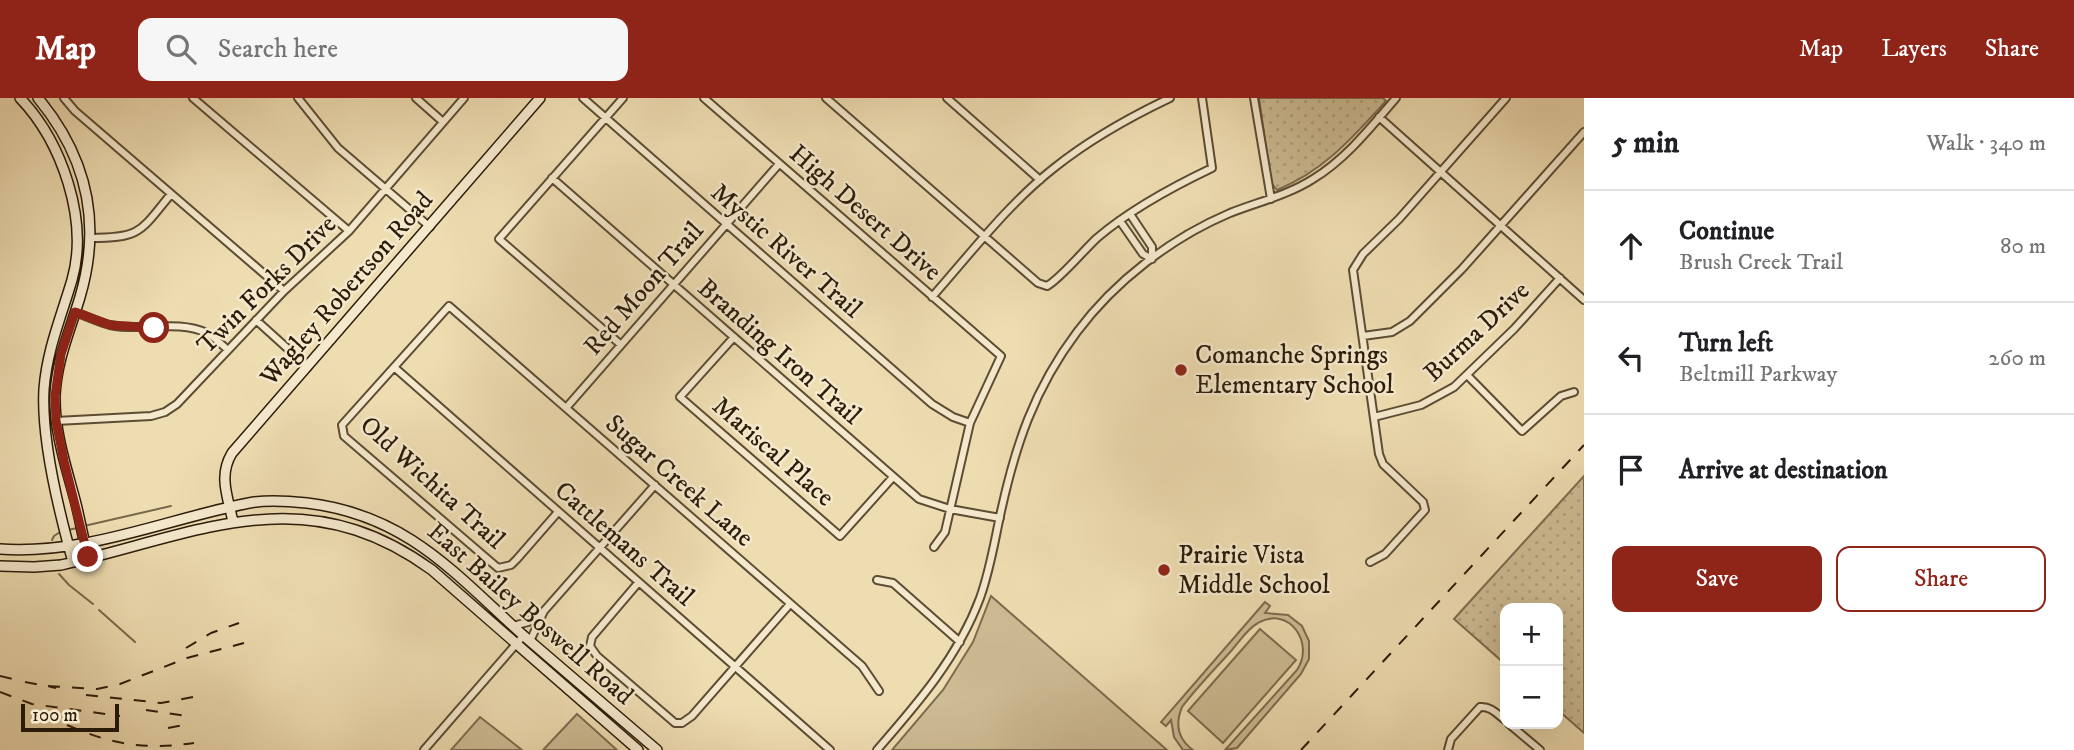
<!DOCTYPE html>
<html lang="en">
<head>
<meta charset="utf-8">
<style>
  body { margin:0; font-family:"IM FELL DW Pica",serif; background:#f6f6f6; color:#202124 }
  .controls { position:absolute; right:21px; bottom:21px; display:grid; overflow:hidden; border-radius:14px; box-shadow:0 7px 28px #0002 }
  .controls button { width:63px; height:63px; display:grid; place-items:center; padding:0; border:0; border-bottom:2px solid #e0e0e0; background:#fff; color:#202124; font:35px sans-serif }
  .scale { position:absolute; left:21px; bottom:18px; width:98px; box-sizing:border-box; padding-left:7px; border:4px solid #2b1b09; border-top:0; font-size:19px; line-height:24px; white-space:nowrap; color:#2b1b09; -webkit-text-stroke:5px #f5e9cd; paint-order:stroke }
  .stop { position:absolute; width:21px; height:21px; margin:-16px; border:5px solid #8f2418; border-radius:50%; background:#fff }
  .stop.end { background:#8f2418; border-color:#fff; box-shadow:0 2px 7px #0008 }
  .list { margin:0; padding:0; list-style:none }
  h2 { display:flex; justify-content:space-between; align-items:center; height:91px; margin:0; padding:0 28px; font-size:30px }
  h2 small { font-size:23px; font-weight:400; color:#757577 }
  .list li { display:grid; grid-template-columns:46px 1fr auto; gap:21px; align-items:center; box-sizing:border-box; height:112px; padding:0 28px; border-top:2px solid #e0e0e0 }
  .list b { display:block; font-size:26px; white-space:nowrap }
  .list p { margin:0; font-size:23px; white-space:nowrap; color:#757577 }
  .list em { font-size:23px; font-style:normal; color:#757577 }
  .actions { display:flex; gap:14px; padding:21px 28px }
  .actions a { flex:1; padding:16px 0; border:2px solid #8f2418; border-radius:14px; text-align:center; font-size:24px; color:#8f2418 }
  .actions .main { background:#8f2418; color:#fff }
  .icon { flex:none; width:38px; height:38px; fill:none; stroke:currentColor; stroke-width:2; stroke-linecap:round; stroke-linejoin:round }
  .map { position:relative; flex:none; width:1584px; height:652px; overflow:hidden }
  header { display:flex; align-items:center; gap:42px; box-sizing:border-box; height:98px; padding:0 35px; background:#8f2418; color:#fff }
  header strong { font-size:33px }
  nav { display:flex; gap:38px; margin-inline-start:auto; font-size:24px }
  .search { width:490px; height:63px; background:#f6f6f6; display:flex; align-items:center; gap:18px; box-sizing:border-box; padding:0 24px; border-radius:14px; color:#757577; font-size:26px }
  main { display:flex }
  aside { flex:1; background:#fff }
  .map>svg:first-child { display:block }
  .grass { fill:#cebc95; stroke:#7c6c4f; stroke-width:2 }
  .park { fill:url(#park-dots); stroke:#7c6c4f; stroke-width:2 }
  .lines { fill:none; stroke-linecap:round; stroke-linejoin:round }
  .stream { stroke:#78684c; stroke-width:2 }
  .street-casing { stroke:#5c4c33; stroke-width:10 }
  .secondary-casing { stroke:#2b1b09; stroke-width:12 }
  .street { stroke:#f5e9cd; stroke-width:6 }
  .secondary { stroke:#f5e9cd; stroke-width:9 }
  .rail { stroke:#2b1b09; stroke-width:2; stroke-dasharray:12 12; stroke-linecap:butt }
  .route { stroke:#8f2418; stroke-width:9 }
  .poi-dot { fill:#8f2418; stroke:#f5e9cd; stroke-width:2.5 }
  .labels { text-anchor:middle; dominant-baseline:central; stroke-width:5; stroke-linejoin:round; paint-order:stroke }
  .street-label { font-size:26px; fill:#2b1b09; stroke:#f5e9cd }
  .poi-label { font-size:26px; fill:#2b1b09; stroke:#f5e9cd; text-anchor:start }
</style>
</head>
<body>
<header>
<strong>Map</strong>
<div class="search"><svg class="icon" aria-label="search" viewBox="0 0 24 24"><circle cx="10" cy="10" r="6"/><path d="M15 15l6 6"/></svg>Search here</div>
<nav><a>Map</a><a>Layers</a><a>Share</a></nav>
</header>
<main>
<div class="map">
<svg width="1584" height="652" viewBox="0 0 1584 652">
  <defs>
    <pattern id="park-dots" width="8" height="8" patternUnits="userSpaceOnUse" patternTransform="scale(1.75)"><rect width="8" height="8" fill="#cebc95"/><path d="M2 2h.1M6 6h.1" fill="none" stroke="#b1a17f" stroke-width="1.8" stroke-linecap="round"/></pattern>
  </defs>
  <rect width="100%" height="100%" fill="#efddb2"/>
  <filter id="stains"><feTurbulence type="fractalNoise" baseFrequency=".00286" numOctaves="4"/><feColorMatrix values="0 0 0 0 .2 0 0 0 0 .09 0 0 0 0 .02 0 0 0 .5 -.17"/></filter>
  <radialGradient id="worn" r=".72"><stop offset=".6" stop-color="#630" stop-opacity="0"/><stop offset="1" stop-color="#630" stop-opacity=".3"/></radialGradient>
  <path class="grass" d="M991,498L1167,652H892L943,592L973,544Z
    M1265,504L1270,508L1265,515L1288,517L1302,528L1309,543V561L1301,576L1237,650L1225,652L1297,572C1315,545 1289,507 1258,525C1247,531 1240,543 1232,552C1215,571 1197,589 1182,609C1175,626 1178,641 1193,652H1183L1174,639L1171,622L1166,628L1161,624Z
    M1260,531L1296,562L1223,645L1188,613Z
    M577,616L617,652H543Z
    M480,619L522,652H451Z"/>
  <path class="park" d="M1259,0H1383L1386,3C1353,39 1324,73 1277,92L1271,85Z
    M1584,378V635L1558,612V510H1505V566L1454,521Z"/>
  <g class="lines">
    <path class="stream" d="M84,428L171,408
      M68,432L77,430
      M52,442L54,438L60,434
      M59,476L69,487L93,506
      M99,512L135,544"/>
    <g class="street-casing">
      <path id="street" d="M64,0L75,13L284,193
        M193,0L349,133
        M298,0L338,50L430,129
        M416,0L443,24
        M583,0L932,306L953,319L970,325
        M704,0L1001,258L970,325L945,434L934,449
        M826,0L1038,185L1047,188C1060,181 1083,153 1097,140C1131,111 1172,89 1212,70L1202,0
        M947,0L1040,82
        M1254,0L1271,101
        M1379,19L1584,202
        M552,80L919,401L950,411L1000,420
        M1120,123L1143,156L1152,161V149L1130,116
        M90,140C141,140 140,134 171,96
        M932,199C971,155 1008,106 1054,70C1089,42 1130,19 1170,0
        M75,214C86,218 98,224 110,227C142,234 176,221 207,235C214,239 221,246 228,252
        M256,222L308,269
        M1363,238L1392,234L1410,223L1462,171L1584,34
        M734,239L680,299L840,438L893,379
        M620,246L499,141L623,0
        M394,269L830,652
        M1467,277L1522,333L1561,298L1574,294
        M566,310L779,66
        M1374,319L1421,307L1454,289L1514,231L1560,180
        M56,323L151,318L165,314L177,306L284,193L349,133L464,0
        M558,414L517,461L511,467L498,470L344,338L342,327L449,208L862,568L879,593
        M1370,464L1385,456L1425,412L1423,404L1383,366L1379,356L1353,172L1363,156L1399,121L1506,0
        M877,482L893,485L960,544
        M638,485L592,539L590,548L597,558L675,625H682L692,618L790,506
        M513,528L528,524L543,514
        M530,543L544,513L655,387
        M1509,626L1540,652
        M424,652L524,537
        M877,652C918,605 958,559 980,500C990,472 994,446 1000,418C1015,348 1034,291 1077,234C1115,183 1171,140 1230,115C1258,104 1288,97 1313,81C1346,61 1371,29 1396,0
        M1448,652L1451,641L1480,609C1491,608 1497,616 1505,622"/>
    </g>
    <g class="secondary-casing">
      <path id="secondary" d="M20,0C62,44 89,122 72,182C61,219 47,252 44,291C41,342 59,414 73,464
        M38,0C87,59 102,125 80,199C70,233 57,261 55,297C54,333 66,368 75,402C80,421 83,440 88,459
        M233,424C228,399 218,378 232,355L540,0
        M0,451C86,457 166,421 249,405C268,401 289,403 307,405C407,417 454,475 524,538C568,576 613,614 657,652
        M0,468L34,469L61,467C198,436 303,378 432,472L638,652"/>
    </g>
    <use href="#street" class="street"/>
    <use href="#secondary" class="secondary"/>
    <path class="rail" d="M186,550L211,535L239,525
      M0,578L21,583
      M25,584L56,590
      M48,588L97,591L120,586L187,560L244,545
      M0,594L32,606L120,618
      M86,597L161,605L193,599
      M146,612L187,618
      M67,627C114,647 143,652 194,645
      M168,630L189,626
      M1301,652L1584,347"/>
  </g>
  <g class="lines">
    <path class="route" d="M88,459L64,363L56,323L55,298L61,256L75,214L110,227L154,230"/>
  </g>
  <g class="poi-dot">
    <circle cx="1181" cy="272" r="7"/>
    <circle cx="1164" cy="472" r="7"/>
  </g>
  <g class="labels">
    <g class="street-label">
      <text transform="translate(865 115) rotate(41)">High Desert Drive</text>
      <text transform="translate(786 153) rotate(41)">Mystic River Trail</text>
      <text transform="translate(267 187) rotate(-45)">Twin Forks Drive</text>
      <text transform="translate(347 191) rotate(-49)">Wagley Robertson Road</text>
      <text transform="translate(644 191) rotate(-49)">Red Moon Trail</text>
      <text transform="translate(1477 234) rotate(-43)">Burma Drive</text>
      <text transform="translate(779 254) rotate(41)">Branding Iron Trail</text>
      <text transform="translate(773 354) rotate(41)">Mariscal Place</text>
      <text transform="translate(679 383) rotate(41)">Sugar Creek Lane</text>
      <text transform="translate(432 385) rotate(42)">Old Wichita Trail</text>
      <text transform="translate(624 446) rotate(41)">Cattlemans Trail</text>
      <text transform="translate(530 516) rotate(41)">East Bailey Boswell Road</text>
    </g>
    <g class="poi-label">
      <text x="1195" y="257">Comanche Springs<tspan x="1195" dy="30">Elementary School</tspan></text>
      <text x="1178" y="457">Prairie Vista<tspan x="1178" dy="30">Middle School</tspan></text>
    </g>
  </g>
  <rect width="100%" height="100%" filter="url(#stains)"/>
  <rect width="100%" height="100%" fill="url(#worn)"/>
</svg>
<div class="controls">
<button>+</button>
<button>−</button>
</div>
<div class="scale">100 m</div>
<div class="stop" style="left:154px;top:230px"></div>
<div class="stop end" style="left:88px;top:459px"></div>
</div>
<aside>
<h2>5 min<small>Walk · 340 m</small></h2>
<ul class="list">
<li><svg class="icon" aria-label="ahead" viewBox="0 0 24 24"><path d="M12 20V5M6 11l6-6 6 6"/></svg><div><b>Continue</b><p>Brush Creek Trail</p></div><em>80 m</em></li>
<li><svg class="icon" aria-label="left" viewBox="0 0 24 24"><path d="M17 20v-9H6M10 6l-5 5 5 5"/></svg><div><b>Turn left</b><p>Beltmill Parkway</p></div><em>260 m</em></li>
<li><svg class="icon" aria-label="arrive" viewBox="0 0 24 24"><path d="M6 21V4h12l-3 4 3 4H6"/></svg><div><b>Arrive at destination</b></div></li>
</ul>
<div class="actions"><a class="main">Save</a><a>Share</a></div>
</aside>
</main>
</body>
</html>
